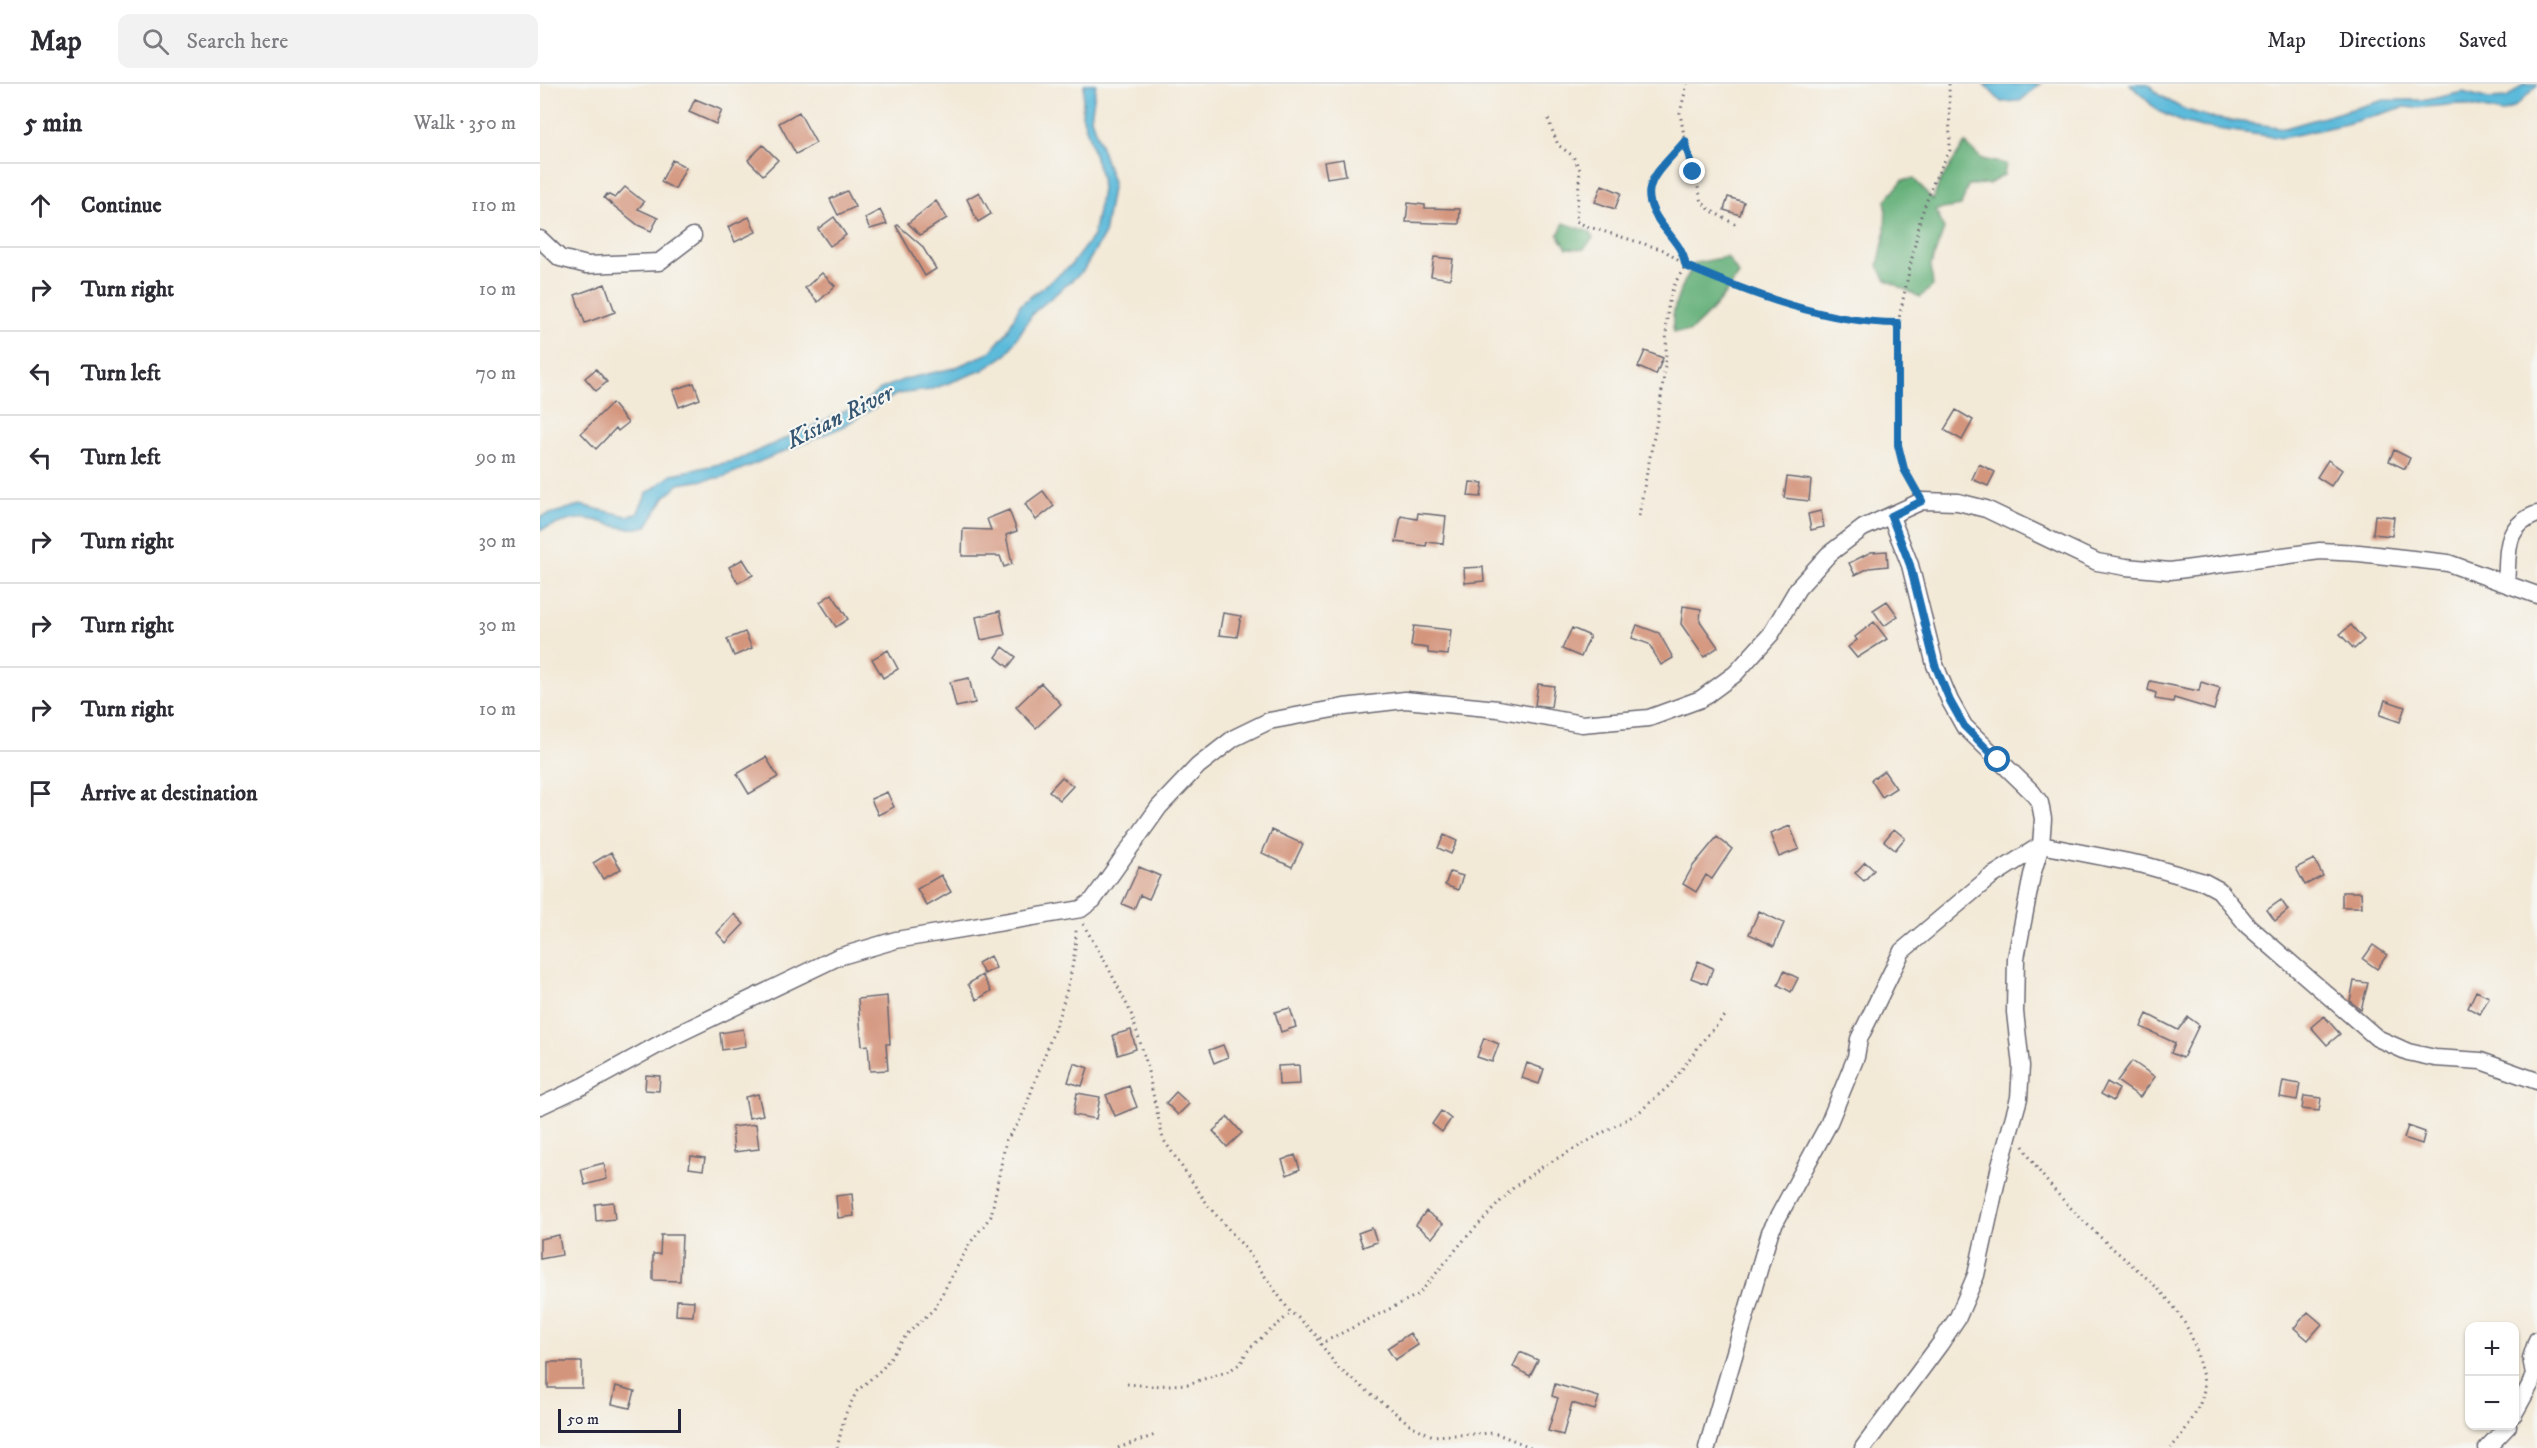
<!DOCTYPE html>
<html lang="en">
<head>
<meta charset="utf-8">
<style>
  body { margin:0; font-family:"IM FELL DW Pica",serif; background:#f2f2f3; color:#2b2b33 }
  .controls { position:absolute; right:18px; bottom:18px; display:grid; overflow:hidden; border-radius:12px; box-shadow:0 2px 4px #0004 }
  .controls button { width:54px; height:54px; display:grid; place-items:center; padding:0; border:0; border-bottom:2px solid #e1e1e2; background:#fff; color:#2b2b33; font:30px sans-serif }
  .scale { position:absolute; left:18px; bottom:15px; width:123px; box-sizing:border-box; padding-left:6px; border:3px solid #22223b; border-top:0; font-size:16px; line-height:21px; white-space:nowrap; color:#22223b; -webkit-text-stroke:4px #f6f6f2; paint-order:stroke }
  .stop { position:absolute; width:18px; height:18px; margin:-14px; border:4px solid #1f6fb2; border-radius:50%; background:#fff }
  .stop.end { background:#1f6fb2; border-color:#fff; box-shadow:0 2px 6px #0008 }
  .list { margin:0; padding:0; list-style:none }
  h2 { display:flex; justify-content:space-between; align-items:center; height:78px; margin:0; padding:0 24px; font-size:26px }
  h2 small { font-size:20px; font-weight:400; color:#7c7c81 }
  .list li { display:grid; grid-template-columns:39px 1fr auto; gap:18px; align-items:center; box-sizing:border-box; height:84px; padding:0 24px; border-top:2px solid #e1e1e2 }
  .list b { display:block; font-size:22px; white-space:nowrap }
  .list em { font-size:20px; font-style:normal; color:#7c7c81 }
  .icon { flex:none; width:33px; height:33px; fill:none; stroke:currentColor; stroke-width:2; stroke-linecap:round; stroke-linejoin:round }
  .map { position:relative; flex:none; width:1997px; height:1364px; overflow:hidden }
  header { display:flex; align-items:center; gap:36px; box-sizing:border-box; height:84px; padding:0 30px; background:#fff; border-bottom:2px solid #e1e1e2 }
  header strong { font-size:28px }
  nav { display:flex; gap:33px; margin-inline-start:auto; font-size:21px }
  .search { width:420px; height:54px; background:#f2f2f3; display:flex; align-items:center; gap:15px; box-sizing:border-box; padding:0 21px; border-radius:12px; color:#7c7c81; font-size:22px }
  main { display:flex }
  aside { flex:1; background:#fff }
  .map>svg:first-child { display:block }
  .forest { fill:#65b079; stroke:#44695a; stroke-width:1.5 }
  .water { fill:#5cbada; stroke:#3f6e8a; stroke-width:1.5 }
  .building { fill:#d4957d }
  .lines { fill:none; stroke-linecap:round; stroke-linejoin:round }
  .minor-casing { stroke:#6b6872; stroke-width:19 }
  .path { stroke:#6b6872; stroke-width:3; stroke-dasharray:1.5 4.5; stroke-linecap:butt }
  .minor { stroke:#fff; stroke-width:16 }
  .route { stroke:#1f6fb2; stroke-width:8 }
  .labels { text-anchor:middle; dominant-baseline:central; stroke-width:4.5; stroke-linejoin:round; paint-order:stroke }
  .water-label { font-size:24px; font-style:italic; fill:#365773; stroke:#f6f6f2 }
</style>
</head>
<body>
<header>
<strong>Map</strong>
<div class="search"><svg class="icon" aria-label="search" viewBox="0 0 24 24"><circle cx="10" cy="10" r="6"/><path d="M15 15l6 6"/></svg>Search here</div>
<nav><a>Map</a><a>Directions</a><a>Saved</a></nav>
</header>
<main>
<aside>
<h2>5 min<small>Walk · 350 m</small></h2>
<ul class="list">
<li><svg class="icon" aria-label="ahead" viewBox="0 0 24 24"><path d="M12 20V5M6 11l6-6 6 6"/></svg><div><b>Continue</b></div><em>110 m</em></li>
<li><svg class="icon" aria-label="right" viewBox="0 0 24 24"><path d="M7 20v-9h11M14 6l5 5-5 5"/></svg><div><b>Turn right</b></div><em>10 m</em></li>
<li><svg class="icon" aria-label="left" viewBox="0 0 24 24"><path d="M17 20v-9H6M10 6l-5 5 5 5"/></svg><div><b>Turn left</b></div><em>70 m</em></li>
<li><svg class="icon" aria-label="left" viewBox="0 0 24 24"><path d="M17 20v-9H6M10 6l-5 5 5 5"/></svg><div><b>Turn left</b></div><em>90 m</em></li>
<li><svg class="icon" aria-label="right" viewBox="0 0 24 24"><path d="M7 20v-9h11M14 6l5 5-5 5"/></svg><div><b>Turn right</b></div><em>30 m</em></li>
<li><svg class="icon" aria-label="right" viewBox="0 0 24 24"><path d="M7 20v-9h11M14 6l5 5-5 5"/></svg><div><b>Turn right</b></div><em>30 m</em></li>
<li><svg class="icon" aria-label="right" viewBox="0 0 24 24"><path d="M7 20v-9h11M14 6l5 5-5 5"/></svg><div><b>Turn right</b></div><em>10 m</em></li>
<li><svg class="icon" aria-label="arrive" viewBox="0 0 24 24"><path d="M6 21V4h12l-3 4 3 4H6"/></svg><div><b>Arrive at destination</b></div></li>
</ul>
</aside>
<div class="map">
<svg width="1997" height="1364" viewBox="0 0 1997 1364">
  <rect width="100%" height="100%" fill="#f6f6f2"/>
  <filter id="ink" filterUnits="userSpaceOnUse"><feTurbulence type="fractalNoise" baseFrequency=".0167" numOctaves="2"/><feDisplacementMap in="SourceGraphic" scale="12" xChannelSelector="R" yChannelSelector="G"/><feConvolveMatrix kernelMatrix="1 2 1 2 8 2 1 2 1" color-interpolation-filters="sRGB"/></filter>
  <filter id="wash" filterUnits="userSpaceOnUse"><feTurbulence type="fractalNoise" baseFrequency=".008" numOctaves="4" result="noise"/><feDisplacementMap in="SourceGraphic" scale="24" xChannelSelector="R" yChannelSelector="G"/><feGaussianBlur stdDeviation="1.35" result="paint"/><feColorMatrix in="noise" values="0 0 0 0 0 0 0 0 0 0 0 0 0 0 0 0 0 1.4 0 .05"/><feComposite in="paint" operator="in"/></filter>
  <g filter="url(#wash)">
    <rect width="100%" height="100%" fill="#f3e9d7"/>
    <path class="forest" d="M1425,59L1442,75L1466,80L1464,91L1449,100L1428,101L1421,122L1396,126L1404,145L1391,181L1393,202L1380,213L1346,196L1338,182L1345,150L1346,116L1363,96L1374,95L1393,116L1399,99Z
      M1024,139L1050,148L1053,154L1044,165L1027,164L1018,151Z
      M1187,173L1199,190C1185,212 1170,230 1150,248H1134C1128,227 1144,197 1155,179Z"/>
    <path class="water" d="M544,0H556L551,34L573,98L564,151L543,187L493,229L467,270L443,286L390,306L357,310L300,344L183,393L139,400L125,413L107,442C81,449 71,438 47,435C33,433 13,442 0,446V433L40,421L87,432L97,430L107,409L133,390L198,376L321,320L341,305L365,295L414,284L449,269L467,248L480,221L531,181L553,152L562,106L561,93L542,31Z
      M1444,0H1500L1480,17L1461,18Z
      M1590,0H1608L1619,11L1643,25L1673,34L1745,44L1844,16H1887L1923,8L1949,15L1967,14L1984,0H1997V2L1977,21L1962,29L1919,20L1875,24L1864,23L1806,40L1742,54L1663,43L1642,38L1618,27Z"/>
    <g id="blocks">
      <path class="building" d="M155,15L182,26L176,40L149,28Z
        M259,28L276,59L256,70L239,39Z
        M223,61L238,76L223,91L208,76Z
        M803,75L806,91L787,94L784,78Z
        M132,76L146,83L135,105L121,98Z
        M1062,101L1081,109L1075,125L1055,118Z
        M85,103L104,118L98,125L118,134L111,147L98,141L64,114L67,110L75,114Z
        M307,107L315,123L298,131L290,115Z
        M439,108L451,130L438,138L427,115Z
        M1188,113L1204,118L1200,131L1184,126Z
        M396,117L407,134L380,151L368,139Z
        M868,119L885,121V124L920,125L919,140L866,138Z
        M340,126L347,140L330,145L325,134Z
        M209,133L216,148L195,158L188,143Z
        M294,133L306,151L290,162L278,145Z
        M358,141L382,162L396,185L385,192L356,142Z
        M894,173L913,175L910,195L891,192Z
        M282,189L295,202L278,218L265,204Z
        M65,200L75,228L45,239L35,211Z
        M1105,267L1123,274L1116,291L1098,283Z
        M56,285L67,298L56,307L45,294Z
        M154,299L160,315L139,323L133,306Z
        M72,319L88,339L78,347L76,344L56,365L41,349Z
        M1416,326L1433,336L1422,356L1404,346Z
        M1854,366L1870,374L1865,385L1849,377Z
        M1788,376L1802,386L1791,402L1777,393Z
        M1439,380L1455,388L1448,402L1432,395Z
        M1247,393L1271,396L1269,417L1244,414Z
        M930,398L943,399L941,413L928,412Z
        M503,407L514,422L496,436L485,420Z
        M469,426L477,447L466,451L472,480L464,483L460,472H422L423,445L451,446L447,435Z
        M1281,427L1284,443L1271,446L1268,430Z
        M878,429L906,432L903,460L887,458L886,462L856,458L861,432L877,435Z
        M1835,431L1854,433L1852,452L1833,450Z
        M1347,467L1348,482L1329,484L1315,491L1309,479L1331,468Z
        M203,475L213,491L198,499L189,483Z
        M943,483L944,497L925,499L924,484Z
        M292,510L308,535L296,543L280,518Z
        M1347,517L1358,532L1344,542L1333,526Z
        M1143,522L1161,525L1160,537L1178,563L1164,573L1141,540Z
        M460,527L465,551L441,556L436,533Z
        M683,529L701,532L697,553L679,551Z
        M1334,538L1347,555L1317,574L1308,563L1317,556L1315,553Z
        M1097,541L1119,549L1133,574L1121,581L1109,560L1092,554Z
        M1811,541L1824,556L1814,565L1800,550Z
        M874,542L911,546L908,571L888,569V564L871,562Z
        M1032,544L1050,552L1041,573L1022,565Z
        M205,548L212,564L194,572L187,555Z
        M463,563L476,573L468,583L456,573Z
        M348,566L358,585L343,594L332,575Z
        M429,594L435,619L416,623L410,598Z
        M1610,597L1659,607L1661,598L1680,604L1674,626L1634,614L1633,618L1615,615L1616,609L1608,606Z
        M501,599L521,620L496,644L476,623Z
        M998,600L1014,602L1011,623L995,621Z
        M1845,616L1865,623L1860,638L1840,631Z
        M226,673L238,693L209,710L197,690Z
        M1344,687L1356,704L1342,713L1331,696Z
        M522,693L533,702L520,716L509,707Z
        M347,708L354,723L338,731L331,715Z
        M1250,742L1259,765L1239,773L1230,750Z
        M1354,745L1365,754L1355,766L1344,757Z
        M732,746L763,760L752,783L722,769Z
        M904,751L917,757L911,770L898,764Z
        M1177,753L1192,765L1172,795L1166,791L1156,808L1143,800L1153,782Z
        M71,768L81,785L63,795L53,779Z
        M1774,775L1783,792L1765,801L1756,784Z
        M1325,778L1334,786L1324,797L1315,789Z
        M599,783L620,792L609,815L600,811L594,825L582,820Z
        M910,788L923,792L918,806L905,801Z
        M401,791L411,808L387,822L377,805Z
        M1802,808H1821L1822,823H1802Z
        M1741,816L1748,826L1735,837L1727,826Z
        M1219,827L1244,839L1234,862L1209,850Z
        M194,830L204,840L186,859L177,849Z
        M1833,861L1847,871L1837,885L1823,875Z
        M450,872L456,884L444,890L438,879Z
        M1158,877L1173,884L1167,900L1151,894Z
        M1244,887L1258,894L1251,908L1238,901Z
        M442,891L451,907L437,916L428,900Z
        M1814,897L1828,899L1821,926L1810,917Z
        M1936,907L1949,913L1940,930L1928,924Z
        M347,912L350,960H346L348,986L330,987L328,961L322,962L318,915Z
        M750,924L756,943L741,948L735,928Z
        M1607,930L1638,946L1648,933L1659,941L1643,974L1631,969L1635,959L1601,943Z
        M1784,932L1800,950L1787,961L1771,943Z
        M203,945L206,962L182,966L180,949Z
        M591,946L596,965L578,971L573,951Z
        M944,954L959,960L952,978L937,973Z
        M683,961L688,973L674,979L669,966Z
        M1592,977L1615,993L1600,1013L1577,997Z
        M534,979L548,984L542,1002L528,998Z
        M987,979L1004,985L999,1000L982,994Z
        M759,981L760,1000L739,1001L738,982Z
        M106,991L120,992L119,1007L105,1006Z
        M1743,997L1760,1000L1757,1016L1740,1013Z
        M1567,998L1579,1005L1573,1017L1561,1010Z
        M589,1002L597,1023L575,1032L566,1011Z
        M636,1008L649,1020L638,1031L626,1019Z
        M537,1009L560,1013L556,1035L533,1031Z
        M218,1010L223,1031L209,1034L205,1013Z
        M1764,1012L1781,1014L1779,1027L1762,1025Z
        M901,1027L911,1035L902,1048L892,1040Z
        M688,1033L702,1049L687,1063L673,1047Z
        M216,1040L219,1065L194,1068L192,1043Z
        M1868,1042L1885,1048L1882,1060L1864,1054Z
        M755,1071L760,1085L747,1091L742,1076Z
        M151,1072L165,1074L163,1086L149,1084Z
        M64,1079L67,1095L45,1101L41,1085Z
        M312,1110L314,1132L298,1134L296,1112Z
        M73,1118L75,1135L56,1137L55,1120Z
        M886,1127L903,1140L892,1154L876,1141Z
        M832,1144L837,1158L823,1163L818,1149Z
        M19,1151L22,1171L0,1175V1155Z
        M121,1151H142L140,1197L113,1196V1170H120Z
        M137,1216L154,1217L153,1232L136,1231Z
        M1768,1228L1782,1240L1768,1256L1754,1244Z
        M870,1249L878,1261L855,1276L847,1264Z
        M980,1268L998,1276L990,1292L973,1283Z
        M8,1278H42V1304H8Z
        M1015,1300L1059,1313L1055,1326L1032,1319L1023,1351L1008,1347L1018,1314L1012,1312Z
        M76,1302L95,1307L90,1324L72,1320Z"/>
    </g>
  </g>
  <g filter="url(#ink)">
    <use href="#blocks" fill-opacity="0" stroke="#6b6872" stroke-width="1.5"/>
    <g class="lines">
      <g class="minor-casing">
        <path id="minor" d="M0,155L20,174L47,181L119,178L153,152
          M1966,500C1969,469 1962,443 1997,430
          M0,1022L43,1002L136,951L298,873L356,856L541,825L553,816L619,723L658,682L694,654L729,637L804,623L865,616L958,625L1042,640L1109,634L1161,615L1195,590L1231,550L1258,504L1289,470L1323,444L1382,417L1418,418L1446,425L1557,478L1586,483L1630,487L1780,467L1819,469L1908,479L1997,511
          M1974,1330L1990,1301L1994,1290L1991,1274L1997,1256
          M1167,1364L1230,1148L1288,1041L1316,973L1319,955L1362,867L1449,794L1501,761L1604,781L1664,798L1679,806L1708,842L1837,954L1868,968L1895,974L1941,977L1997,997
          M1323,1364L1400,1260L1418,1233L1436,1191L1460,1082L1479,1014L1481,982L1475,928L1476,874L1492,791L1501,761L1503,735L1500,719L1492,708L1424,642L1410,617L1395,581L1370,481L1351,433
          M1947,1364L1968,1342"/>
      </g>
      <path class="path" d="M1008,35L1018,61L1033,72L1040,86L1036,137L1046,142L1124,166L1146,182L1180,196L1282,230L1333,239H1358
        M1145,57L1162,118L1170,126L1198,142
        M1374,403L1363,385L1358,361V239L1381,132L1394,97L1410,66L1409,0
        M1099,432C1107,382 1120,332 1125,282C1129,244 1120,215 1146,182C1143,166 1136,159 1126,146C1091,105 1117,89 1145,57L1140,29L1147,0
        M543,840L568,883L591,929L605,974L623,1055L670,1124L705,1164L751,1229
        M1483,1062C1501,1095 1529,1123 1556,1149C1597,1189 1647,1216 1659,1278C1661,1286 1665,1297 1664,1305C1661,1326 1644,1348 1631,1364
        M777,1255L798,1284L872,1342L893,1352L955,1349L993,1364
        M587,1300L611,1302L648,1300L689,1287L701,1279L706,1269L714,1260L751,1229C766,1237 771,1251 786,1257L879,1210L923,1157L974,1103L1002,1083L1098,1029L1131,1000L1165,954L1185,932
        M297,1364L305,1331L317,1307L343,1284L367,1250L394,1225L430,1159L451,1132L466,1056L478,1040L486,1023C504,968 536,903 536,846
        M578,1364L615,1351"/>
      <use href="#minor" class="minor"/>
    </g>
  </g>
  <g class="lines" filter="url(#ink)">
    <path class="route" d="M1153,88L1145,57C1117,90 1091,104 1126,146C1136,159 1143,166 1146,182C1212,210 1286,239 1358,239V361L1364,385L1382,417L1351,432L1370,481L1395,581L1410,617L1424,642L1458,676"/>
  </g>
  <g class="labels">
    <g class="water-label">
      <text transform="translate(300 333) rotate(-26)">Kisian River</text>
    </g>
  </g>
</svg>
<div class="controls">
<button>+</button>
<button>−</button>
</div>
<div class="scale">50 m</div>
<div class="stop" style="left:1458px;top:676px"></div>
<div class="stop end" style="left:1153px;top:88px"></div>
</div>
</main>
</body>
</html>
